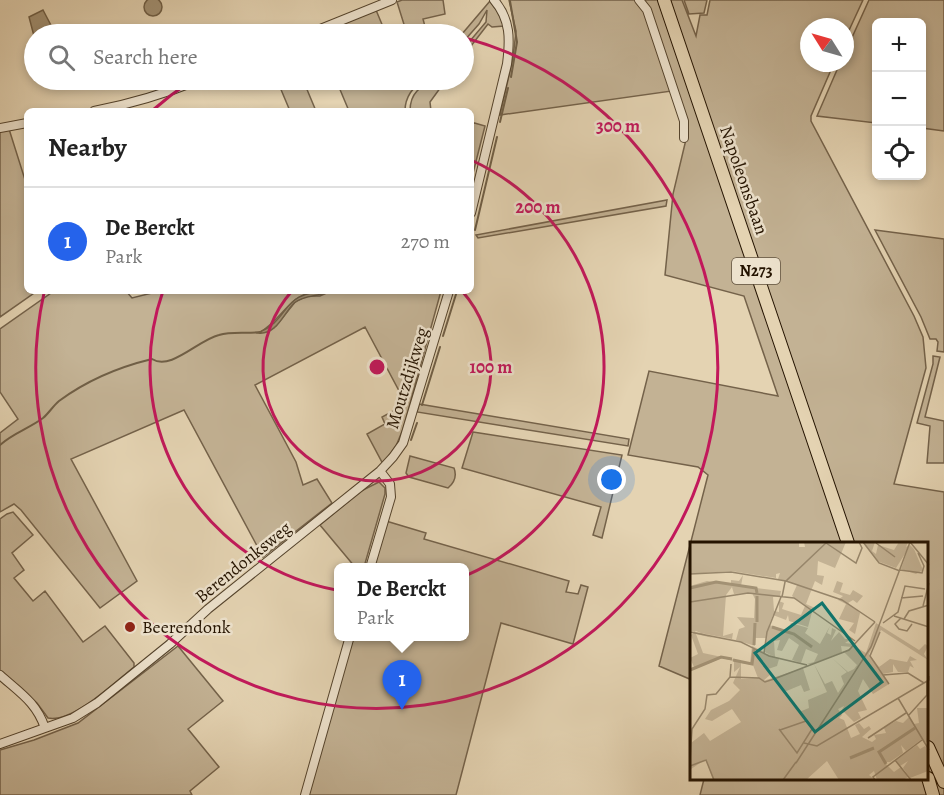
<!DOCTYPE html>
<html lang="en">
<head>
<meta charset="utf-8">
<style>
  body { margin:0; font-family:Alegreya,serif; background:#f6f6f6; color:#222 }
  .controls { position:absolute; right:18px; top:18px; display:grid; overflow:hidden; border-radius:9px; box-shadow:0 3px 9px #0003 }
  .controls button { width:54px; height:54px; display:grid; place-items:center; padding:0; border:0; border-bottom:2px solid #e0e0e0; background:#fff; color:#222; font:30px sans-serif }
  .compass { position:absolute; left:800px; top:18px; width:54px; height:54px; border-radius:50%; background:#fff; box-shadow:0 3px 9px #0003; rotate:307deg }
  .you { position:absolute; left:612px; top:480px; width:21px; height:21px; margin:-15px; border:4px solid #fff; border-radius:50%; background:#1a73e8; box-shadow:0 0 0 9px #1a73e833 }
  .badge { display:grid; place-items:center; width:39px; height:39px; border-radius:50%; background:#2563eb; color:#fff; font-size:20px; font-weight:700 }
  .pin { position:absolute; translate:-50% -50px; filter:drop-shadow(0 2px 3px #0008) }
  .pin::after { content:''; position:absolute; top:32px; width:21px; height:18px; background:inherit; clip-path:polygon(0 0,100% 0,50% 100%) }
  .popup { position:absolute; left:334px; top:563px; width:135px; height:78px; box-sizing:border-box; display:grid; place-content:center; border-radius:9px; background:#fff; filter:drop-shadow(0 2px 4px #0005); font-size:20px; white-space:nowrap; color:#767676 }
  .popup b { font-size:22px; color:#222 }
  .popup::after { content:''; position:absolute; left:50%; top:100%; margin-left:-12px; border:12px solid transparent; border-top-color:#fff }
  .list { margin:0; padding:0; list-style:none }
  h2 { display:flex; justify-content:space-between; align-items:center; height:78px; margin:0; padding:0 24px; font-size:26px }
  h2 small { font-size:20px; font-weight:400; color:#767676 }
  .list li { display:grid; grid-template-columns:39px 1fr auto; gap:18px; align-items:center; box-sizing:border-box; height:108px; padding:0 24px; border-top:2px solid #e0e0e0 }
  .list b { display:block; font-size:22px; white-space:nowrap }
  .list p { margin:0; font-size:20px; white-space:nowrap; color:#767676 }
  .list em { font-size:20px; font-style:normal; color:#767676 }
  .icon { flex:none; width:33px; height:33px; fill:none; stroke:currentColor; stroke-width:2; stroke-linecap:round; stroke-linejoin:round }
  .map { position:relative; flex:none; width:944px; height:795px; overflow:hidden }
  .search { position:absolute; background:#fff; box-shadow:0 3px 9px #0003; left:24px; top:24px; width:450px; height:66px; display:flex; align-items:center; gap:15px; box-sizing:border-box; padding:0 21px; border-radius:33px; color:#767676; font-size:22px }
  .panel { position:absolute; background:#fff; box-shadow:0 3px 9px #0003; left:24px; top:108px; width:450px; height:186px; border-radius:9px }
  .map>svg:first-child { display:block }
  .green { fill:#c3b294; stroke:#74624a; stroke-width:1.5 }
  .water { fill:#a39275; stroke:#705f46; stroke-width:1.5 }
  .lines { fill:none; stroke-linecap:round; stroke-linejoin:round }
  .stream { stroke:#705f46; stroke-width:2 }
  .minor-casing { stroke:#54432c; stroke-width:10 }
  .primary-casing { stroke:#241300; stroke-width:14 }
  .minor { stroke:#ede2cd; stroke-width:8 }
  .primary { stroke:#e4d3b2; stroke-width:12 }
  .ring { fill:none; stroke:#c2185b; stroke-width:3 }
  .poi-dot { fill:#8f2418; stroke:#ede2cd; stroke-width:2 }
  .labels { text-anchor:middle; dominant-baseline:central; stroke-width:5; stroke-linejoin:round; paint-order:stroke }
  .shield { fill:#ede2cd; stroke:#60513e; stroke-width:1.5 }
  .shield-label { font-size:16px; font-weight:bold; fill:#241300 }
  .street-label { font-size:18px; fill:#241300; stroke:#ede2cd }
  .poi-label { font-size:18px; fill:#241300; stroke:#ede2cd; text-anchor:start }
  .inset-river { fill:none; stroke:#a39275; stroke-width:3 }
  .inset-road { fill:none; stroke:#97866b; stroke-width:1.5 }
  .view { fill:#0f766e; fill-opacity:0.15; stroke:#0f766e; stroke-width:3 }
  .inset-edge { fill:none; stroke:#241300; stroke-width:3 }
  .centre { fill:#c2185b; stroke:#ede2cd; stroke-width:3 }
  .ring-label { font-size:18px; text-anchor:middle; font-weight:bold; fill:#c2185b; stroke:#ede2cd; stroke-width:5; stroke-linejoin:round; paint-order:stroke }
</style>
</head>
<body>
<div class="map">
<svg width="944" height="795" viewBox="0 0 944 795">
  <rect width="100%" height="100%" fill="#e4d3b2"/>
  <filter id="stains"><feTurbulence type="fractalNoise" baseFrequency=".00333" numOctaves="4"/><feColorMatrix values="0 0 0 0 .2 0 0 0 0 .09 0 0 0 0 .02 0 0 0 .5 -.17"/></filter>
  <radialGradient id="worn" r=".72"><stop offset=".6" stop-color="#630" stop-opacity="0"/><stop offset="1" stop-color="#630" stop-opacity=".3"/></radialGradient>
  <path class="green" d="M402,0H443L445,14L423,19L427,34H407L397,2Z
    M509,0H637L645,11L672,91L500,115L513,58L516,31Z
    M641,0H658L843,543H692V680L659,666L708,475L698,467L628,455L649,371L778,396L744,296L665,275L673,194L688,131Z
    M667,0H682L696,36L700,15H707L710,0H863L845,39V27H809V63H834L811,116V121L914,316L923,337L926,368L894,484L944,492V795H700L704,779L928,778V543H852Z
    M684,0H707L704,13L689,14Z
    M869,0H944V131L922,128V22H876V123L817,116L840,63H845V53Z
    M490,1L498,12L504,26L492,27L488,24L464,55V48L486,22L487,10L479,24L464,41L462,34Z
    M376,10L386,34H318Z
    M277,80H303L316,111H290Z
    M336,80H425C413,86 405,97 405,111H349Z
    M436,80H446L430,102L431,111H410C410,93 420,86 436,80Z
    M471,122L485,126L471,181Z
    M9,129L27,186V291H37L0,317V131Z
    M667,200L666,206L478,238L476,235Z
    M875,230L944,239V352L937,351L938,342L936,339H930L921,317Z
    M54,291H126L132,298L160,291H319C286,295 285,318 259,333L276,326L296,301L307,296H320L331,291H441L403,429L396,446L383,464L367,434L385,424L382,417L406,404L365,327L255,385L296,462L303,485L317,479L332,503L263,557L184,410L71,459L137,581L100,608L21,510L14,504L0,512V433L18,419L0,392V329Z
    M933,356L940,357L925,417L944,421V463H927L930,426L917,423L933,364Z
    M419,404L629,439L628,446L417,412Z
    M473,432L622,455L602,538L593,535L601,507L462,468Z
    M410,456L454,468C457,476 454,483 448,488L409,477L406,473Z
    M379,482L385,488V494L364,567H355L320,525L361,491Z
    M13,512L33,535L12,553L24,570L14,578L33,601L45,591L83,642L105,626L134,663V667C115,682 73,723 48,718L37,703L0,671V519L7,514Z
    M386,521L426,533L424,539L569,581L566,592L578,594L581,585L588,587L573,644L501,623L456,795H304L352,637L465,636V568L373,567Z
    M178,646L223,701L188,729L219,767L190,791L192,795H0V750L34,740L78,723Z"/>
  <path class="water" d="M144 7a9 9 0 1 1 18 0a9 9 0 1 1-18 0Z
    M43,10L54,31L46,34H34V36L29,17Z
    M331,291C319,297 305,294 294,303C283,314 277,335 258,333C293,318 279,291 331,291Z"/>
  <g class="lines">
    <path class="stream" d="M510,1L517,42L511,77
      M500,122L508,88
      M475,230L497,137
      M443,336L457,291
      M422,405L440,347
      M411,440L417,423
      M0,445C13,433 30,428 43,418C49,413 53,406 59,401C86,381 119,367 152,359C171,371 198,340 219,335C232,331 247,334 261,332"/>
    <g class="minor-casing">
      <path id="minor" d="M639,0L647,10L684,121V138
        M308,34L392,0
        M94,111C131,104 164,94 199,80
        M0,128L27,123
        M471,213L507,64C510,40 511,20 494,0
        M370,568L391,497L390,484L380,471
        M0,675C20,693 36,702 45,728
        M0,744L73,718L97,703L170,644L208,609L380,471L393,457L403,443L449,291
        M305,795L350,636"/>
    </g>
    <g class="primary-casing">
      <path id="primary" d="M664,0L848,543
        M928,747L944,782
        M928,778L933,795"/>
    </g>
    <use href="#minor" class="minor"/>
    <use href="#primary" class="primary"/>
  </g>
  <g class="ring">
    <path d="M462 291A114 114 0 1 1 292 291"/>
    <path d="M471 160A227 227 0 1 1 163 291"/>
    <path d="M153 110A341 341 0 0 1 191 81M303 34A341 341 0 0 1 451 34M465 38A341 341 0 1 1 44 293"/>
  </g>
  <circle class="poi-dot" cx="130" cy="627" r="6"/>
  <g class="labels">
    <rect class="shield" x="732" y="258" width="48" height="26" rx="4.5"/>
    <g class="shield-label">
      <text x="756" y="271">N273</text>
    </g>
    <g class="street-label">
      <text transform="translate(744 180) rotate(71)">Napoleonsbaan</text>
      <text transform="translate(407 378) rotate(-73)">Moutzdijkweg</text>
      <text transform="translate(243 562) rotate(-39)">Berendonksweg</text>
    </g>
    <g class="poi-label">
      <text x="142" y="627">Beerendonk</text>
    </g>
  </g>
  <g transform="translate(690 542)">
    <rect width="238" height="238" fill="#e4d3b2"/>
    <path d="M0,0H109V5H115L114,0H156L145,26L128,19L127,33L134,34L132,43L125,39L116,62L125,66L123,70L102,54L107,43L88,37L90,31L86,32V36L41,29L0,32ZM173,0H185L182,9L186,12L188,3L204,8L209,0H218L216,5L220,3L224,7L233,28L226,32L211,27L218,7L206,26L187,19ZM53,33L51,44L91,49L90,54L83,55L84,69L89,70V59L94,61L92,67L111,73L115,64L122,70L118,85L99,79L98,73L96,78L83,73L79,83L98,89L101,81L118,86L115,91L130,102L140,84L137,91L141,93L142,86L146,88L141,99L149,90L155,97H161L155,101L163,102L162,105L151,104L152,110L122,122H117L124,120L128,112L116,107L111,121L102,118L109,103L99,96L92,109L87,108L90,98L84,99L85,115L75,111L76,96H65V104L46,98L49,87L55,85L47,75L64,76L65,57L62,51L44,52L42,45L36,53L33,94L43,91L42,97L0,89V44L17,39L41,42V38L49,39ZM147,39L153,41L150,50L160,53L163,48L173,54L167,61L163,58L158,61L170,71L165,92L159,88L164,81L149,77L156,62L148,58L153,54L143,50ZM186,81L229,108L235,102L238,104L234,112L238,118L191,88L179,112L189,125L200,117L217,120L220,114L227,118L220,119L224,126L220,124L218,130H208L203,122V130L193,132L199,142L183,152L173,137L168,149L177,168L168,170L171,176L164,180L152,168L154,164L148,167L152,173L149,176L154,178L161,196L170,192L165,183L169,181L174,187L179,184L181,187L172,195L182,200L186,197L184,193L196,191L194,186L206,179L213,181L219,175L224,182L229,181L227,166H238V199L235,201L232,197L216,209L211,203L213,211L200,220H194L204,230L211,225L218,235L213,238H187L184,229L179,233L185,238H149L137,219L116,238H23L16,217L1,227V201L14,191L20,199L51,180L42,167L22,179L15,177L21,168L39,159L50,148L43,141L50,125L44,130V119L32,116L0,129L4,125L0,116L8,112L1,93L6,89L23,96L6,92L13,111L60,121L62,104L89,117L87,124L78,127L80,133L73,139L113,126L120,148L114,150L111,143L94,150L109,170L119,166L118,158L137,150L124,122L135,142L142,139L148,151L154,142L151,134L157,130L142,116L158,130L164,127L167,123L154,110L164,104L176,111ZM51,121L63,123L68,136L51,137ZM227,203L230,207L235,204L239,209L238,229L220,236L213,226L218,219L210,224L206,218Z" fill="#c3b294" fill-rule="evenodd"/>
    <path class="inset-river" d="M0,46L26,40L66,46L67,51M67,54V80M82,85L104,92L122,105M64,103L65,81M43,118L62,122L64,107M0,128L31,115L42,117M160,216L184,206M196,222L189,210L225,186"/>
    <path class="inset-road" d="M173,0L189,21L210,29M220,0L239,23M136,1L166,21L172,6L169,0M186,1L205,15M210,28L232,31L234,24L228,11M0,32L41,30L96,39L152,58L185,80M92,55L95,40L137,0M211,56L233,54M0,60L58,51L104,56L165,99M233,64L239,41M204,74L239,85M211,76L205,82L209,87L217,89L222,82M214,77L219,69L239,63M193,81L208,70L215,44L235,47M0,90L51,100L79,114L117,123M190,90L180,114L199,142M74,111L77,90L91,55M193,133L218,131L234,141M40,135L69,136L75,140L84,137L159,108L185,80M208,156L239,208M218,174L237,153V139M89,187L107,211L122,187M90,188L116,179M178,196L216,171M114,201L127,204L239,138V134M205,218L221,238M0,219L2,187L15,167L17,153L26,152L40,135L41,122M106,221L181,105L220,0M0,224L16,218L24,238M93,238L106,220M185,238L183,235L232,198"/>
    <path class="view" d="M132,61L192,140L125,190L65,111Z"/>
    <rect width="238" height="238" class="inset-edge"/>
  </g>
  <circle cx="377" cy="367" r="9" class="centre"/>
  <g class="ring-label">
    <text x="618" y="132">300 m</text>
    <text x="538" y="213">200 m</text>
    <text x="491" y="373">100 m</text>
  </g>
  <rect width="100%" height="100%" filter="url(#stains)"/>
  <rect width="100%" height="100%" fill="url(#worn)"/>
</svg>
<div class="controls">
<button>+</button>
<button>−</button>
<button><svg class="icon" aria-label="locate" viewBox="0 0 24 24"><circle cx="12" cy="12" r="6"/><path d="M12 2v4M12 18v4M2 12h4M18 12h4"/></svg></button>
</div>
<svg class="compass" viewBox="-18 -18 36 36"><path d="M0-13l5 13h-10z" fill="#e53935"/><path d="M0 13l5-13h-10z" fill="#767676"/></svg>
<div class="you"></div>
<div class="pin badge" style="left:402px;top:710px">1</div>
<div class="popup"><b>De Berckt</b>Park</div>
<div class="search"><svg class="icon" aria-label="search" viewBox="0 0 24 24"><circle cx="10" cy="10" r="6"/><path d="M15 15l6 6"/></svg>Search here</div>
<section class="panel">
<h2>Nearby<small></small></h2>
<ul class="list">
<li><span class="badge">1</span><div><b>De Berckt</b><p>Park</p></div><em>270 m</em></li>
</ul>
</section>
</div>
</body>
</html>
